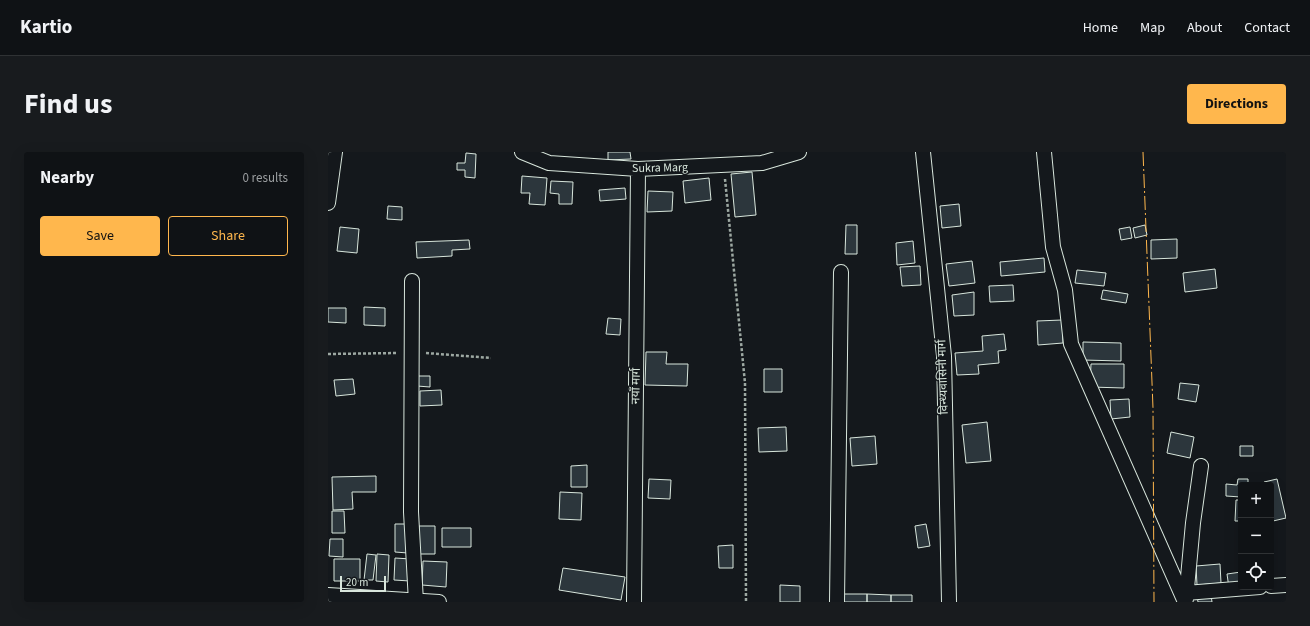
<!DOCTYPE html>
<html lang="en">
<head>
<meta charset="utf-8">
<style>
  body { margin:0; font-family:"Source Sans 3","Noto Sans Devanagari",sans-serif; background:#181b1e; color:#f1f3f6 }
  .controls { position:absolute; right:12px; bottom:12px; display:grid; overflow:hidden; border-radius:4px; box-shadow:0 4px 16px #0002 }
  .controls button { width:36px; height:36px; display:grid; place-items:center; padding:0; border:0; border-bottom:1px solid #2f3234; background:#0f1215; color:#f1f3f6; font:20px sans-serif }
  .scale { position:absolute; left:12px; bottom:10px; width:46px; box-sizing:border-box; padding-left:4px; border:2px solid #d8e6dc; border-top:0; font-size:11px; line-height:14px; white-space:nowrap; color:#d8e6dc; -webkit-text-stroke:3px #14181c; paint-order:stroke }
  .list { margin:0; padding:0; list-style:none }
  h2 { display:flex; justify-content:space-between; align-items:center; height:52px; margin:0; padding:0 16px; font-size:17px }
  h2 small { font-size:13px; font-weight:400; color:#9b9ea0 }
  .actions { display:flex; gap:8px; padding:12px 16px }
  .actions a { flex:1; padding:9px 0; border:1px solid #ffb74d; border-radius:4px; text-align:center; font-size:14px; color:#ffb74d }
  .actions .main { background:#ffb74d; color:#111 }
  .icon { flex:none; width:22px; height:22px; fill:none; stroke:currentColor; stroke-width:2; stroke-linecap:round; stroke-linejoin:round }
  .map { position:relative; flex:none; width:958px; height:450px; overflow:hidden; border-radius:4px }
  header { display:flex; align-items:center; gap:24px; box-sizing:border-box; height:56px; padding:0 20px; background:#0f1215; border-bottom:1px solid #2f3234 }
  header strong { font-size:19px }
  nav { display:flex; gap:22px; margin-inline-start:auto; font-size:14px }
  .intro { display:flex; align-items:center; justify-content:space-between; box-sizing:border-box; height:96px; padding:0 24px }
  h1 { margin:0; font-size:28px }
  .button { padding:10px 18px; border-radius:4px; background:#ffb74d; color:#111; font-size:14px; font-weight:700 }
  main { display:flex; gap:24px; padding:0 24px }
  aside { flex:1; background:#0f1215; border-radius:4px; box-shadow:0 4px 16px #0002 }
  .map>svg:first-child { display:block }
  .building { fill:#2c363c; stroke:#d8e6dc }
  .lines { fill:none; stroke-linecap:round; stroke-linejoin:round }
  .minor-casing { stroke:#d8e6dc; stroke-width:16 }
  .path { stroke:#9da8a2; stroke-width:2.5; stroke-dasharray:3 2; stroke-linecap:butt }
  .minor { stroke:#14181c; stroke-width:14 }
  .power { stroke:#ffb74d; stroke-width:1; stroke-dasharray:14 3 2 3; stroke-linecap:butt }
  .labels { text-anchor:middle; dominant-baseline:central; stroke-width:3; stroke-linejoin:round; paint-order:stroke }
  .street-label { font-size:12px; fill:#d8e6dc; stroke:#14181c }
</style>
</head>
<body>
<header>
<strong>Kartio</strong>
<nav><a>Home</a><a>Map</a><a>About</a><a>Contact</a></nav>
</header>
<div class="intro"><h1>Find us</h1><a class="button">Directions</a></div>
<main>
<aside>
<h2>Nearby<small>0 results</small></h2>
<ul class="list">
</ul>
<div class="actions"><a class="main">Save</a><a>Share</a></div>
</aside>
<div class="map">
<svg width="958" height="450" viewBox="0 0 958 450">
  <rect width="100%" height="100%" fill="#14181c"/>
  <path class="building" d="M280,0H302L303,7L280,8Z
    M138,1L148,2L147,26L137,25V18H129V11H137Z
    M424,20L428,63L407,65L403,22Z
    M194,24L219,26L217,53L201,52L202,41H193Z
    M381,26L383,48L357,51L355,29Z
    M223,29L245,30L244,52H231V42L222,41Z
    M297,36L298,47L272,49L271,38Z
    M320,39L345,40L344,59L319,60Z
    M631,52L633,74L614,76L612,54Z
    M60,54L74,55V68L59,67Z
    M518,73H529V102H517Z
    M817,73L819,83L807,86L805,76Z
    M12,75L31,77L29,101L9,99Z
    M802,75L804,86L793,88L791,77Z
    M849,87V106L823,107V88Z
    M141,88L142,97L124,98V104L89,106L88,90Z
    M585,89L587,111L569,113L568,91Z
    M716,106L717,120L673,124L672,110Z
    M644,109L647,131L621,134L618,112Z
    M592,114L593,133L574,134L572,115Z
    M887,117L889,136L857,140L855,121Z
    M749,118L778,121L776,134L747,131Z
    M685,133L686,149L662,150L661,134Z
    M775,138L800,142L798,151L773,147Z
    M646,140V163L626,164L624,143Z
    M36,155L57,156V174L36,173Z
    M0,156H18V171L0,170Z
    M280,166L293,167L292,183L278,182Z
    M734,168L735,191L710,193L709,169Z
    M676,182L678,198L670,199L671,211L650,213L651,222L629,223L627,201L655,199L654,184Z
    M755,190L793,191V209L755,208Z
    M318,200H339L338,212H360L359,234L317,233Z
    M763,212H796V236L762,235Z
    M436,217H454V240H436Z
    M89,224H102V235L89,234Z
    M25,227L27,242L8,244L6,228Z
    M852,231L871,233L868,250L850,247Z
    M113,238L114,253L92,254V239Z
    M801,247L802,265L783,267L782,248Z
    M659,270L663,309L638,311L634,273Z
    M458,275L459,299L431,300L430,276Z
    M843,280L866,285L862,306L839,301Z
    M547,284L549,312L524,314L522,286Z
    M912,294H925V304H912Z
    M259,313V335H243V314Z
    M48,324V340H24L25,357L5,358L4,325Z
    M321,327L343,328L342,347L320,346Z
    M910,327H920V333H913V345L898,344V332L909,333Z
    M949,327L958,366L945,369L943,360V333H936V330Z
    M232,340L254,341L253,368L231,367Z
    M908,348H913V369H907Z
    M4,359H16L17,381H4Z
    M67,372H81L80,401L67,400Z
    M598,372L602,394L590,396L587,374Z
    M91,374H107V402H91Z
    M114,376H143V395H114Z
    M2,387H15V405L1,404Z
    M405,393V416H391L390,394Z
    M39,402L48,403L45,428H36Z
    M49,402L61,403L60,430L48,429Z
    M67,406L83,407L82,429L66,428Z
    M6,407H32V429H6Z
    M95,409L119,410L118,435L94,433Z
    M892,412L893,431L869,433L868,414Z
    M235,416L297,425L293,448L231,438Z
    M913,420V434L901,436L899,422Z
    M452,433L472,434V450H452Z
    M515,442H539V450H515Z
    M539,442L563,443V450H539Z
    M563,443H584V450H563Z
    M883,443L884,450H870L869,444Z"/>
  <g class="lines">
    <g class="minor-casing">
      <path id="minor" d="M194,0L221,11L310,17L434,11L471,0
        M595,0L616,204L621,450
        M716,0L725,95L737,138L743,192L857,450
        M0,51L7,0
        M84,129L83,360L88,450
        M943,434L958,433
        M858,441L932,435
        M0,443L111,450
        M858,447L865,371L873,314
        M306,450L310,17
        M509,450L513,120"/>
    </g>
    <path class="path" d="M397,27L417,231L418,450
      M98,201L163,206
      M0,202L69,201"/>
    <use href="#minor" class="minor"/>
    <path class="power" d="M815,0L825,256L826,450"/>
  </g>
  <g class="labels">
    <g class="street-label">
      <text transform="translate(332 16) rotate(-1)">Sukra Marg</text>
      <text transform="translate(615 225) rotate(-92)">विन्ध्यवासिनी मार्ग</text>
      <text transform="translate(308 234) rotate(-89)">नयाँ मार्ग</text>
    </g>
  </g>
</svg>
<div class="controls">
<button>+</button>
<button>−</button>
<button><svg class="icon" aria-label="locate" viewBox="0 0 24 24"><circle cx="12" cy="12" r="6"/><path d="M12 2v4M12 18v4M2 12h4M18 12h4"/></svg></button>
</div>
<div class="scale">20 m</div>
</div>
</main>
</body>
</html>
